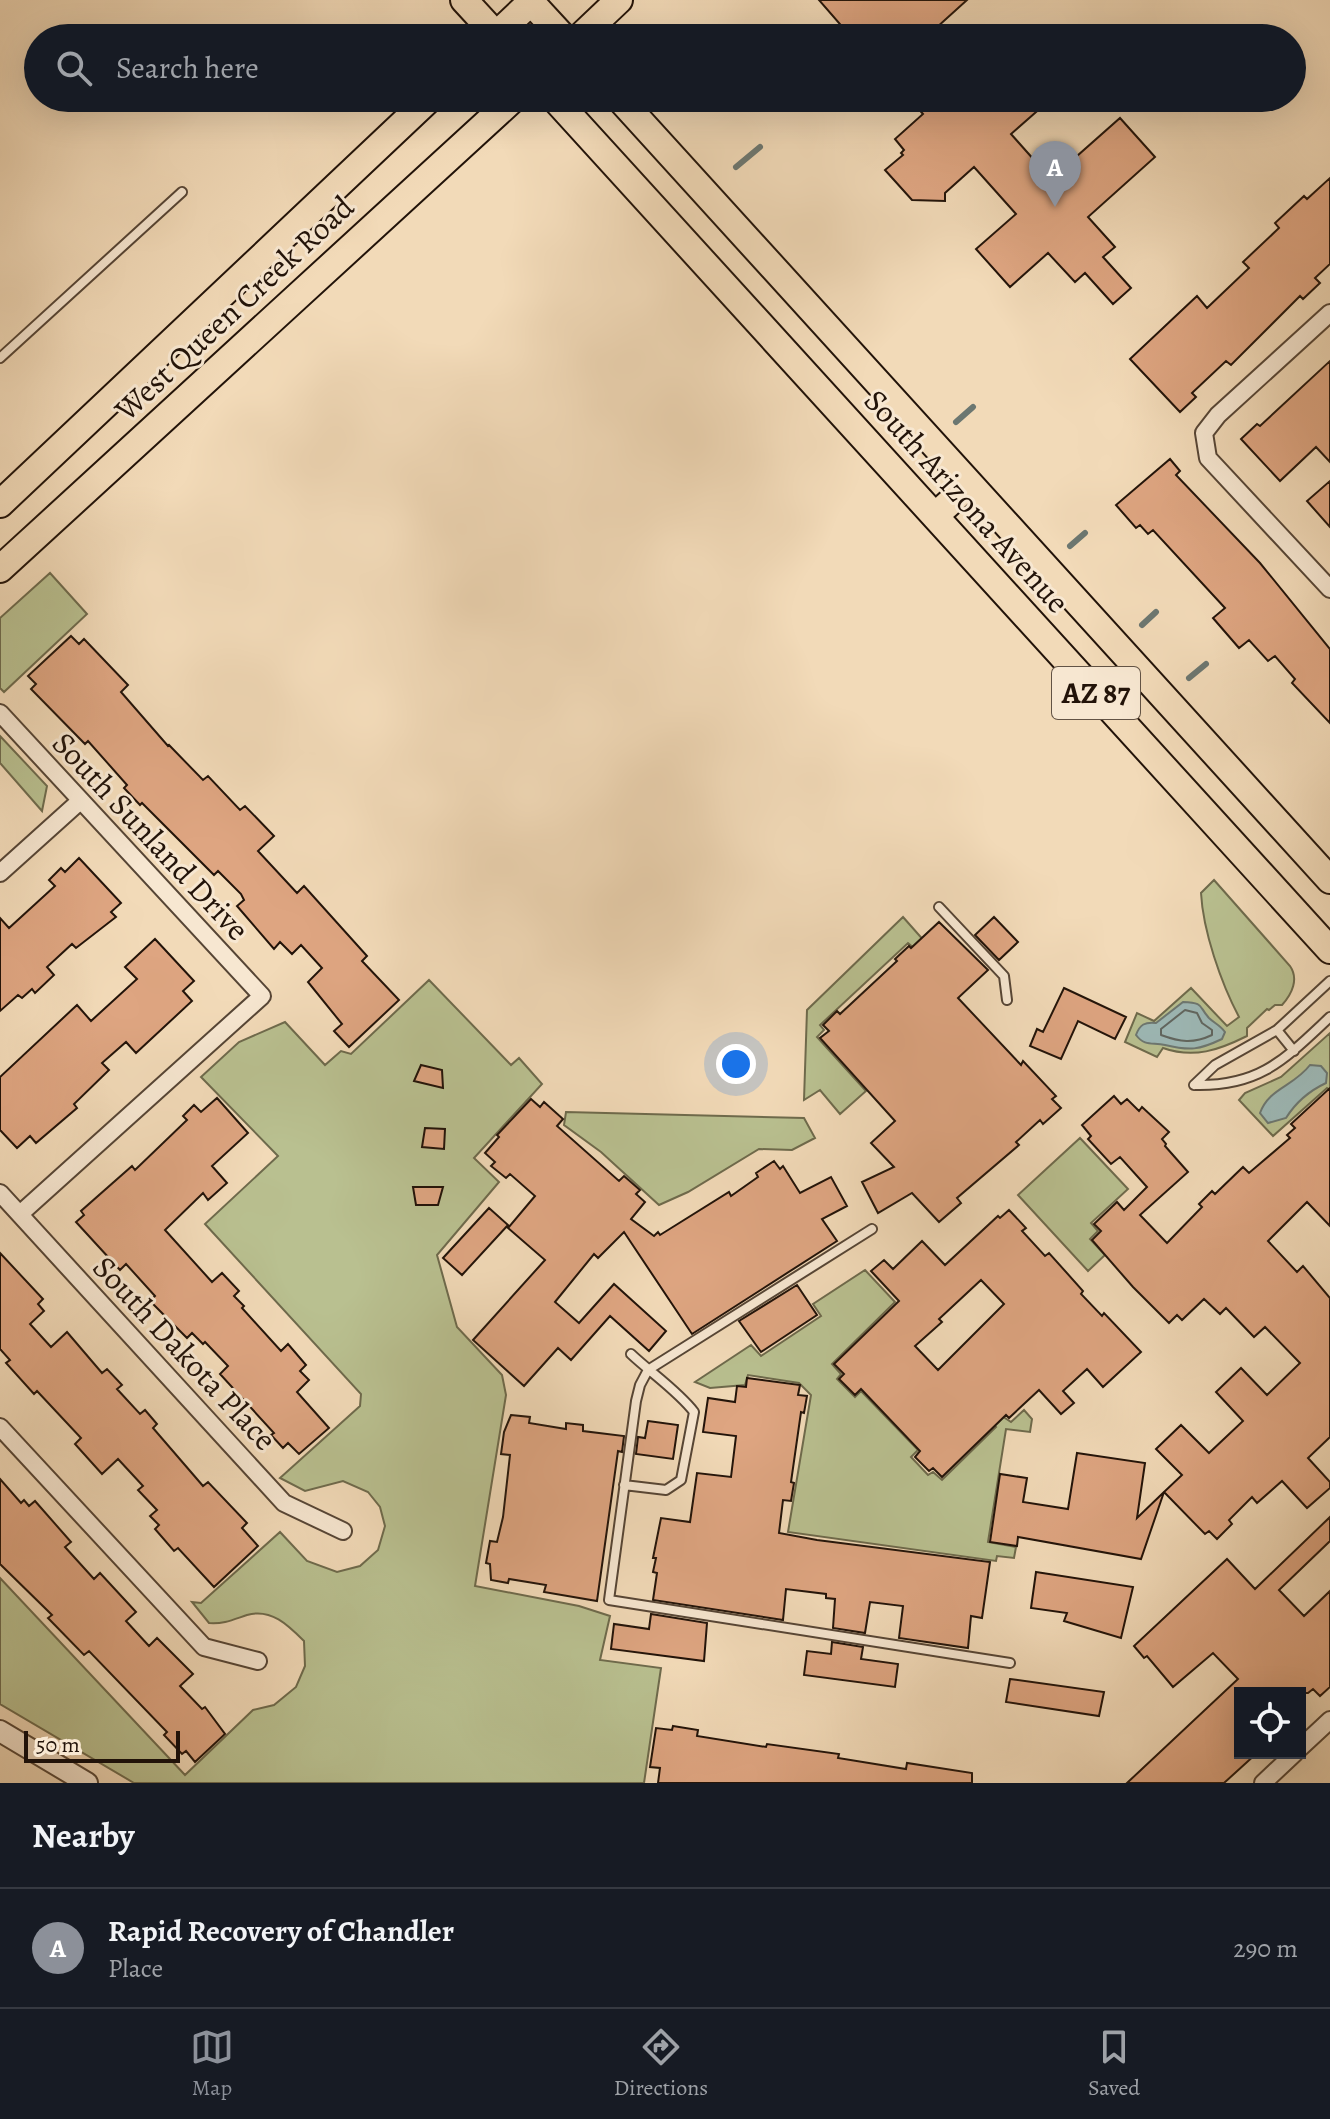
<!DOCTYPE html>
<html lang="en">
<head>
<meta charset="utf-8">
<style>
  body { margin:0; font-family:Alegreya,serif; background:#242831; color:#f1f3f6 }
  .controls { position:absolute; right:24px; bottom:24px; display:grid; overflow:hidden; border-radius:0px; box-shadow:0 8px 32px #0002 }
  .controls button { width:72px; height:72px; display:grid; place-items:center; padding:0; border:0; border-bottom:2px solid #363941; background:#171b24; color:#f1f3f6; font:40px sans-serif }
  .scale { position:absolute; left:24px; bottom:20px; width:156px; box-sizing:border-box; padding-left:8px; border:4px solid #221309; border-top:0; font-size:22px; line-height:28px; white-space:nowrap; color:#221309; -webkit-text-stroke:6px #f7e7d1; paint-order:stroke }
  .you { position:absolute; left:736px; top:1064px; width:28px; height:28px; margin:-20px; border:6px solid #fff; border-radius:50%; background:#1a73e8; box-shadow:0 0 0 12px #1a73e833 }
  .badge { display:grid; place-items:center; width:52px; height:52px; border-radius:50%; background:#8c9099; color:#fff; font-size:26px; font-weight:700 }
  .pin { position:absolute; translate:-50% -66px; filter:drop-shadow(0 2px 4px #0008) }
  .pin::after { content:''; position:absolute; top:42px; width:28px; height:24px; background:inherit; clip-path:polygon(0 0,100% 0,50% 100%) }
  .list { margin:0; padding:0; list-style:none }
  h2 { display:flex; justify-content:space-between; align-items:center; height:104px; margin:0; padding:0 32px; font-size:34px }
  h2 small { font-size:26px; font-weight:400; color:#9ea1a6 }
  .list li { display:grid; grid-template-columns:52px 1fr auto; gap:24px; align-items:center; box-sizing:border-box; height:120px; padding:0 32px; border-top:2px solid #363941 }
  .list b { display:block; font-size:30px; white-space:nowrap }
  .list p { margin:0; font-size:26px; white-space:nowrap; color:#9ea1a6 }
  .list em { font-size:26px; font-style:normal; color:#9ea1a6 }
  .icon { flex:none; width:44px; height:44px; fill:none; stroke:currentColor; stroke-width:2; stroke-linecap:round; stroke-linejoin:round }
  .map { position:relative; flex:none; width:1330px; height:1783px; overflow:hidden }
  .search { position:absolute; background:#171b24; box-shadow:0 8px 32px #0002; left:24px; right:24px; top:24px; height:88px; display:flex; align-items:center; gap:20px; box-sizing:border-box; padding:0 28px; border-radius:44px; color:#9ea1a6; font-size:30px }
  .sheet { height:224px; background:#171b24 }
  nav { display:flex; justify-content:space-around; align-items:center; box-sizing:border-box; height:112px; border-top:2px solid #363941; background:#171b24; font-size:22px; color:#9ea1a6 }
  nav a { display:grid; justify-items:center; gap:4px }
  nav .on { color:#8c9099 }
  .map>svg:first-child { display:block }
  .green { fill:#b9c090; stroke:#6e6a4c; stroke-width:2 }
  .water { fill:#9db9b7; stroke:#6c7771; stroke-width:2 }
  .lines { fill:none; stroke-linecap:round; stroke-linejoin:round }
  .shore { stroke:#606660; stroke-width:2 }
  .stream { stroke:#6c7771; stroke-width:6 }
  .building { fill:#dea581; stroke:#221309; stroke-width:2; fill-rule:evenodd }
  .service-casing { stroke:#564535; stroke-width:12 }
  .minor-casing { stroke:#564535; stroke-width:20 }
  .tertiary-casing { stroke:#564535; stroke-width:24 }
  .primary-casing { stroke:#221309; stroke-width:30 }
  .service { stroke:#f7e7d1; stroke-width:8 }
  .minor { stroke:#f7e7d1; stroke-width:16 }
  .tertiary { stroke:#f7e7d1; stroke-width:20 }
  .primary { stroke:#f2dab8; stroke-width:26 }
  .labels { text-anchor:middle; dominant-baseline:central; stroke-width:6; stroke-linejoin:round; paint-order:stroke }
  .shield { fill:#f7e7d1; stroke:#625345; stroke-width:2 }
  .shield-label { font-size:30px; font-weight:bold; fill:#221309 }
  .street-label { font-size:32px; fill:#221309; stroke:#f7e7d1 }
</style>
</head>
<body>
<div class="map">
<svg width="1330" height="1783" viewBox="0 0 1330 1783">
  <rect width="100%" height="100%" fill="#f2dab8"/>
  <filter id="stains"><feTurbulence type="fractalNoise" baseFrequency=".0025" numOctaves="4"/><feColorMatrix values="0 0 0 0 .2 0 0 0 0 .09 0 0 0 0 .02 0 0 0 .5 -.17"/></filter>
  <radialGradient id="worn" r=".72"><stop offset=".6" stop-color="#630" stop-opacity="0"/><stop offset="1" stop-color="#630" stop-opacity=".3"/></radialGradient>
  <path class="green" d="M50,573L87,614L4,692L0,688V618Z
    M0,736L47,786L42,811L0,763Z
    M1214,880L1290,966C1299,979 1292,994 1282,1005H1275L1269,1010L1267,1009L1247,1028V1036C1219,1050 1194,1059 1163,1048L1157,1057L1125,1042L1137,1013L1154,1021L1191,988L1227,1026L1239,1017C1221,983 1203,931 1201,893Z
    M903,917L926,943L915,949L908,943L820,1025L824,1030L817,1037L866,1091L840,1114L820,1090L804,1100L807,1010Z
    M429,980L511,1065L519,1058L542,1084L474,1158L499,1182L437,1255L457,1327L502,1375L506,1395L475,1586L579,1606L610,1616L600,1660L661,1668L644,1783H134L0,1704V1578L185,1775L253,1710L274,1705L296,1687L305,1666L304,1641C288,1625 271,1608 247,1615C232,1620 224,1624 209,1623L192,1602L201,1603L280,1532L307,1561L337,1572L360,1566L378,1550L385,1526L380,1507L368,1492L343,1481L305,1491L280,1478L360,1406L361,1394L205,1224L278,1156L201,1077L239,1042L285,1022L325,1065L341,1051L351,1054Z
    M1330,1033V1090L1327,1088L1273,1136L1239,1100L1245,1093L1281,1077Z
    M566,1112L804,1118L815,1138L792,1150L759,1149L688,1192L659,1205L601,1152L564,1125Z
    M1080,1138L1128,1189L1091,1223L1098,1231L1090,1239L1105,1255L1088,1271L1018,1195Z
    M865,1270L895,1302L832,1364L841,1374L837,1379L855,1397L861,1391L918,1450L911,1457L928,1475L933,1472L942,1480L996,1427L993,1424L1002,1416L1011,1422L1024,1410L1032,1419L1030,1432L1006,1429L988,1542L1016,1547L1014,1558L997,1556L996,1561L788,1532L811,1395L799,1383L748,1375L745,1385L710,1388L695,1382L751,1345L761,1356L821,1316L813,1304Z"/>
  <path class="water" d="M1183,1002C1205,1003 1198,1006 1209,1018C1214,1023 1220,1025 1225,1032L1222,1039C1199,1050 1190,1051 1165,1045C1153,1042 1145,1047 1136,1035C1140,1024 1145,1022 1156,1023Z
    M1310,1065L1321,1066L1327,1073L1326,1083C1309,1091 1296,1102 1286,1118L1268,1123L1260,1113C1269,1088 1293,1087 1310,1065Z"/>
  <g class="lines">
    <path class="shore" d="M1185,1010L1197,1013L1202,1023L1212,1030V1035C1193,1044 1180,1042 1161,1035V1029Z"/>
    <path class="stream" d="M736,167L760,147
      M956,422L973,407
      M1070,546L1085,533
      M1142,625L1156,612
      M1189,678L1206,664"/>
  </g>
  <path class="building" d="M819,0H967L925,38H852Z
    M909,98H1052L1011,134L1051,179L1120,118L1155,157L1088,217L1115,247L1103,257L1131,288L1113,304L1085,273L1075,282L1048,253L1010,287L976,249L1016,214L974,167L945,193V201L912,200L885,170L903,155L901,153L904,150L895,139L923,114Z
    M1330,178V264L1315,278L1320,283L1303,299L1300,296L1231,365L1226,361L1192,393L1196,397L1180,412L1130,359L1197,296L1207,308L1249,268L1243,262L1279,228L1275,223L1304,196L1307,199Z
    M1330,361V462L1316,447L1280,481L1241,439L1257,424L1260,426Z
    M1170,459L1180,471L1176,475L1260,563L1330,649V723L1292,683L1295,679L1275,656L1268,661L1249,640L1239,648L1213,618L1225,608L1153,530L1148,534L1140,525L1136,528L1116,505Z
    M1330,481V527L1307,501Z
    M71,636L79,644L84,639L128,685L121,692L168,746L169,745L203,780L208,776L240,810L245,806L274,836L258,851L297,893L304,886L367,956L362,961L399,1000L349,1047L334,1031L342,1024L308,982L322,968L301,945L292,954L280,942L274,949L237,906L244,900L241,894L218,871L214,875L142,803L140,805L124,788L127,785L88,741L85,744L31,689L36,684L28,676Z
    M79,858L121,903L111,912L116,917L76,948L72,944L47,967L54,975L35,993L32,989L22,998L18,995L0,1011V918L9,928L55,886L49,880L61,868L65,872Z
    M994,917L1018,942L999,960L975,935Z
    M939,922L988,970L958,998L1021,1065L1023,1061L1056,1096L1052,1099L1061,1108L1043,1124L1040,1120L1016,1142L1019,1145L957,1198L961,1203L939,1222L912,1193L878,1213L862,1182L894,1167L871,1143L895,1121L820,1038L829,1031L823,1025L837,1011L840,1014L897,961L895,959L909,946L911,948Z
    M155,939L194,981L183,991L192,1001L136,1053L126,1042L102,1063L109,1070L74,1104L77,1108L36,1143L30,1136L17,1148L0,1130V1077L77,1005L91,1021L137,979L125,967Z
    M1064,988L1126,1017L1115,1039L1078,1021L1061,1059L1030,1046L1037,1029L1043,1032Z
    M421,1065L442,1070L443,1088L414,1081Z
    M1330,1088V1226L1307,1202L1268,1241L1297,1272L1303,1266L1330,1298V1437L1308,1458L1330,1482V1488L1307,1508L1282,1481L1257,1503L1252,1497L1229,1520L1232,1524L1217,1539L1209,1531L1205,1534L1164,1492L1182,1475L1156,1449L1181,1425L1209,1453L1243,1421L1216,1392L1241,1368L1267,1395L1300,1363L1265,1327L1254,1337L1226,1308L1220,1314L1204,1299L1182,1320L1177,1315L1169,1323L1133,1287L1092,1240L1101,1231L1094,1224L1117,1202L1124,1210L1147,1187L1120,1157L1111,1164L1088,1139L1091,1136L1082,1125L1114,1096L1121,1104L1127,1099L1139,1111L1142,1107L1169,1132L1162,1139L1166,1144L1165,1146L1188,1172L1140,1215L1167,1243L1202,1207L1199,1204L1212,1191L1215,1194L1243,1167L1249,1173L1290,1138L1287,1135L1295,1128L1291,1124Z
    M217,1098L248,1133L212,1166L227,1183L208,1200L203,1193L165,1230L212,1282L222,1273L239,1291L234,1296L244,1306L242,1308L281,1351L288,1344L306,1365L300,1371L309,1380L297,1392L329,1428L299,1454L288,1443L283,1448L271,1435L274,1433L220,1374L228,1366L205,1342L203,1344L192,1333L187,1338L150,1301L155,1296L126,1264L120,1270L76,1222L84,1215L81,1211L132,1166L135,1170L187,1120L183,1116L194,1105L201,1112Z
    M531,1099L540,1107L544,1102L563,1119L557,1126L619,1181L624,1176L640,1190L636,1194L645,1202L631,1219L654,1236L658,1232L660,1235L729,1192L731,1196L758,1177L756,1173L774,1161L780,1169L783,1166L800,1193L831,1177L847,1206L822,1219L837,1241L692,1334L624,1232L598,1258L594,1254L555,1302L579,1323L614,1284L666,1331L649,1351L610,1316L571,1360L558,1348L524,1386L473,1340L545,1260L508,1228L535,1196L510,1174L506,1178L491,1166L495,1162L485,1153L499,1137L497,1135Z
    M425,1128L445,1129L444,1149L422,1147Z
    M413,1187H443L438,1205H416Z
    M489,1208L508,1225L462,1275L443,1258Z
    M1009,1210L1026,1228L1022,1231L1045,1256L1049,1253L1083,1291L1081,1294L1102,1316L1104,1313L1141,1352L1103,1387L1087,1369L1063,1391L1074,1403L1061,1414L1039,1390L1009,1418L1006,1415L942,1477L933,1468L929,1471L915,1457L920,1451L861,1389L855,1395L839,1379L844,1374L834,1364L899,1301L871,1271L884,1260L893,1269L922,1241L945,1265L998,1216L1000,1218ZM981,1280L1004,1304L938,1370L915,1346L942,1322L939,1319Z
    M0,1253L43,1299L38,1304L44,1311L30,1324L51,1347L67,1332L102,1373L107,1369L122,1385L117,1389L140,1414L145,1410L157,1424L153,1428L203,1486L208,1482L247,1523L242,1528L258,1546L214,1587L178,1548L174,1551L155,1529L159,1525L150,1516L157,1510L138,1490L143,1486L118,1459L102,1474L75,1444L81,1438L37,1391L34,1394L6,1363L10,1360L0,1349Z
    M797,1285L817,1315L761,1352L739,1321Z
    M747,1378L800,1385L798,1395L807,1396L804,1413L801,1412L791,1482L794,1483L791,1501L783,1500L779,1533L817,1540L990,1562L982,1618L971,1616L968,1648L899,1638L903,1606L870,1602L865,1633L833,1628L835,1599L826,1598V1594L786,1589L783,1620L653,1600L657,1573L653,1572L656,1558H653L661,1518L690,1522L697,1473L731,1477L736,1436L703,1432L708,1398L735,1402L737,1386L746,1387Z
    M511,1415L530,1417L529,1423L566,1429V1423L583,1425V1431L624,1436L622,1452L618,1451L597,1601L544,1592L546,1585L509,1579L508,1583L491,1580L490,1564L486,1563L490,1541L497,1542L503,1517L510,1455L501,1454L504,1432Z
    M648,1421L678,1425L673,1459L636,1454L638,1437L645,1438Z
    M1077,1453L1145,1463L1137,1518L1164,1492L1141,1559L1018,1537L1017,1546L990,1542L1000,1474L1027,1478L1023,1502L1068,1509Z
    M0,1479L21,1503L24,1500L29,1506L35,1501L71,1542L65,1547L94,1579L100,1573L136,1612L126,1621L149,1646L157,1638L193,1674L180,1686L202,1709L205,1707L225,1734L195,1762L186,1751L182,1754L164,1735L167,1732L89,1651L84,1655L48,1618L52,1615L0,1564Z
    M1330,1517V1541L1279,1590L1304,1616L1330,1591V1687L1320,1696L1313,1689L1308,1693H1240V1753H1257L1224,1783H1127L1238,1679L1213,1653L1173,1687L1147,1656L1144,1658L1134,1646L1227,1559L1255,1589Z
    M1036,1572L1133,1587L1121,1638L1064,1621L1067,1613L1031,1608Z
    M651,1614L707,1623L704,1661L611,1649L614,1624L649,1629Z
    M832,1642L863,1647L861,1659L898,1664L895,1687L804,1675L807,1651L831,1654Z
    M1010,1679L1104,1692L1099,1716L1006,1702Z
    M673,1726L698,1730L697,1736L766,1747L767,1744L839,1754L838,1758L906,1769L907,1763L972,1773V1783H658L660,1768L650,1767L656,1728L672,1730Z"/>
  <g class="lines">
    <g class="service-casing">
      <path id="service" d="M0,358L182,192
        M939,907L1004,976L1007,1000
        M1277,1030L1294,1051
        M1194,1085L1215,1065L1277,1030L1330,981
        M1194,1085C1260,1087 1285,1059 1330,1017
        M872,1229L648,1370L640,1385L636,1401L609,1600L1010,1663
        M624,1485L666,1490L681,1480L694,1412C679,1392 650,1372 631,1354"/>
    </g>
    <g class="minor-casing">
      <path id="minor" d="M1330,313L1218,415L1204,433L1208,458L1330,589
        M0,713L262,996L20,1214
        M0,873L80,801
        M0,1193L284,1503L343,1531
        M0,1427L204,1647L258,1661
        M1300,1748L1330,1720
        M1263,1783L1295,1753"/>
    </g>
    <g class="tertiary-casing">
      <path id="tertiary" d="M0,1731L87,1783"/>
    </g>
    <g class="primary-casing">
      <path id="primary" d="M464,0L499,38
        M529,0L564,38
        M493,38L533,0
        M579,38L619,0
        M554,98L1330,950
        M619,98L1330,880
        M0,504L430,98
        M935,516L970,484
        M0,569L514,98"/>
    </g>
    <use href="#service" class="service"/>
    <use href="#minor" class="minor"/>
    <use href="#tertiary" class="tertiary"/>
    <use href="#primary" class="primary"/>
  </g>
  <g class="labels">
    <rect class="shield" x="1052" y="667" width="88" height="52" rx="6"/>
    <g class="shield-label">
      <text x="1096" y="693">AZ 87</text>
    </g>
    <g class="street-label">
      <text transform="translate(234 308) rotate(-43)">West Queen Creek Road</text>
      <text transform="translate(967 501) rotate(48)">South Arizona Avenue</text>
      <text transform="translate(151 836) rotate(47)">South Sunland Drive</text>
      <text transform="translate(185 1353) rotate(47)">South Dakota Place</text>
    </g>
  </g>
  <rect width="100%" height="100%" filter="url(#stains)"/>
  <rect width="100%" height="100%" fill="url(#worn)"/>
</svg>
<div class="controls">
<button><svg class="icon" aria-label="locate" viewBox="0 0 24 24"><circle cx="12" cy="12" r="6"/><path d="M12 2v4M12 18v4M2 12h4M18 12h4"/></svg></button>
</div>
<div class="scale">50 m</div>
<div class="you"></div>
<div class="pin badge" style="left:1055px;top:207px">A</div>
<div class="search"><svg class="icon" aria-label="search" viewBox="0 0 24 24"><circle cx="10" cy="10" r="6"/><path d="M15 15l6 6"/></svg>Search here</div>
</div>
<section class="sheet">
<h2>Nearby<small></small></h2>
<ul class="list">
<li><span class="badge">A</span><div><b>Rapid Recovery of Chandler</b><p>Place</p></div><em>290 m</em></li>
</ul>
</section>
<nav>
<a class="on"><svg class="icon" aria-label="map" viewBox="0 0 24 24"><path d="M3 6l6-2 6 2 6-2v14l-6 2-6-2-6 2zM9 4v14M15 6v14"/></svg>Map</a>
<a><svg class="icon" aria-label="directions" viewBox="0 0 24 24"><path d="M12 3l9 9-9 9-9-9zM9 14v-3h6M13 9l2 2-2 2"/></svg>Directions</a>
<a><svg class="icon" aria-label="saved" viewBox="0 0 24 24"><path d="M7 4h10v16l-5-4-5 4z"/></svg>Saved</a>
</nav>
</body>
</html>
